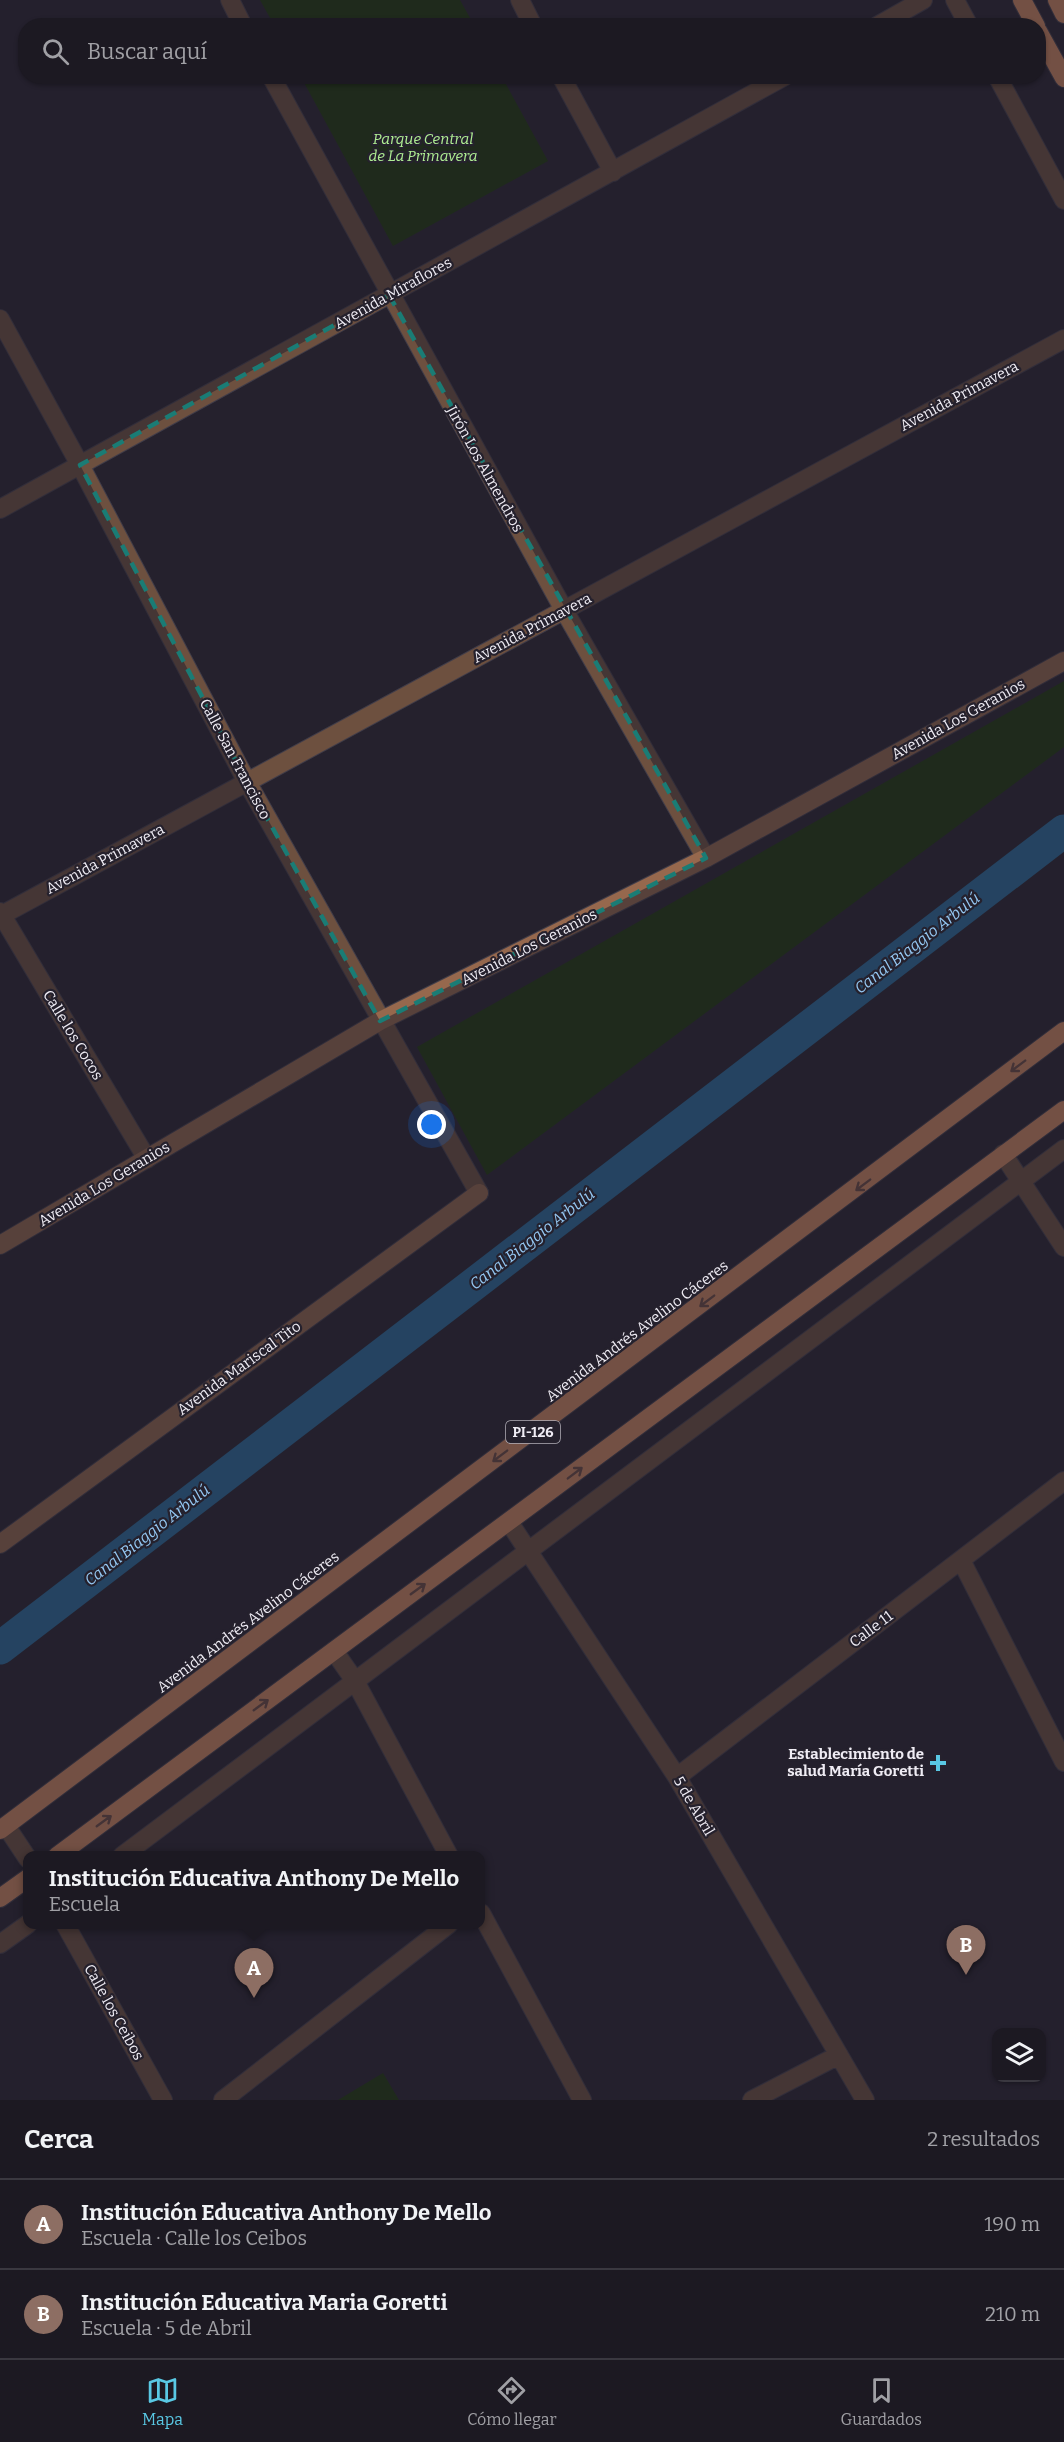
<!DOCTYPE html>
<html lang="es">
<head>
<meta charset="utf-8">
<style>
  body { margin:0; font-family:Bitter,serif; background:#25222a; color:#f1f3f6 }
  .controls { position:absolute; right:18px; bottom:18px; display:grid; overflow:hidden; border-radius:12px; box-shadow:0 2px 4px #0004 }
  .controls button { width:54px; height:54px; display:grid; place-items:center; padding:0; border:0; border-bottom:2px solid #3a3840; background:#1c1922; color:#f1f3f6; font:30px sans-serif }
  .you { position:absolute; left:432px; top:1125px; width:21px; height:21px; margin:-15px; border:4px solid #fff; border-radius:50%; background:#1a73e8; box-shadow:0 0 0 9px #1a73e833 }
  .badge { display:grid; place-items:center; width:39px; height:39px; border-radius:50%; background:#59c8e4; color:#fff; font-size:20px; font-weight:700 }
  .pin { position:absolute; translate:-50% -50px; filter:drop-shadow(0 2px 3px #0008) }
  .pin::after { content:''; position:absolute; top:32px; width:21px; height:18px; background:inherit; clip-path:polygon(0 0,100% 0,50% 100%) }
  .popup { position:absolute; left:23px; top:1851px; width:462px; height:78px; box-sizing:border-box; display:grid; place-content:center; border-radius:12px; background:#1c1922; filter:drop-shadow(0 2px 4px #0005); font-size:20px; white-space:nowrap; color:#a0a0a5 }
  .popup b { font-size:22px; color:#f1f3f6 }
  .popup::after { content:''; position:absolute; left:50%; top:100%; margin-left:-12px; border:12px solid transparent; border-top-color:#1c1922 }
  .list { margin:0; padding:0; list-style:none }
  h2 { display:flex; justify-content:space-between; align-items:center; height:78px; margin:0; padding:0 24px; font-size:26px }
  h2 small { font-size:20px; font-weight:400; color:#a0a0a5 }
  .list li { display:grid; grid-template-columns:39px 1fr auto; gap:18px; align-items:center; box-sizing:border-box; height:90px; padding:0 24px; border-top:2px solid #3a3840 }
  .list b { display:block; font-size:22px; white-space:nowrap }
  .list p { margin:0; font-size:20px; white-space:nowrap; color:#a0a0a5 }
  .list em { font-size:20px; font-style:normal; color:#a0a0a5 }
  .icon { flex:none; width:33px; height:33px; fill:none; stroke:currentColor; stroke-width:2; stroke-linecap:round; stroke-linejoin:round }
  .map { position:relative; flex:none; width:1064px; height:2100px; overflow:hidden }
  .search { position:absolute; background:#1c1922; box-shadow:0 2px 4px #0004; left:18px; right:18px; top:18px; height:66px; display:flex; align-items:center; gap:15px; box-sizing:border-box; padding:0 21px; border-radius:24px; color:#a0a0a5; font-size:22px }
  .sheet { height:258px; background:#1c1922 }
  nav { display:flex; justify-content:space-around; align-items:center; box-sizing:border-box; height:84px; border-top:2px solid #3a3840; background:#1c1922; font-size:16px; color:#a0a0a5 }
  nav a { display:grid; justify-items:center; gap:3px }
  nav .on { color:#59c8e4 }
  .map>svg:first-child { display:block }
  .green { fill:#193708 }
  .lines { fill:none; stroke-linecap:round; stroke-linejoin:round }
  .canal { stroke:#266d9f; stroke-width:33 }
  .street-casing { stroke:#413d49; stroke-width:20 }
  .secondary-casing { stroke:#413d49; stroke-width:20 }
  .highway-casing { stroke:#413d49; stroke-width:20 }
  .street { stroke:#6d503f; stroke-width:18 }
  .secondary { stroke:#96684d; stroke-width:18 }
  .highway { stroke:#d38a61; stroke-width:18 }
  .oneway { stroke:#6b4b42 }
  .marked { fill:none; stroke:#1a7c75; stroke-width:4.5; stroke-dasharray:12 8; stroke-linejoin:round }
  .poi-dot { fill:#59c8e4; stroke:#25212d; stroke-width:2 }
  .labels { text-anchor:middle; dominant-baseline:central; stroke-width:4.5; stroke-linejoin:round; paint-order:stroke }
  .shield { fill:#25212d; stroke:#b2afb8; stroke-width:1.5 }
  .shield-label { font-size:14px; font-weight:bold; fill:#efecf4 }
  .park-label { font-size:15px; font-style:italic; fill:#afee93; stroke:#25212d }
  .street-label { font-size:15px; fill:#efecf4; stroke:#25212d }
  .poi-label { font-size:15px; font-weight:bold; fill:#efecf4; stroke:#25212d; text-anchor:end }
  .water-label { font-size:16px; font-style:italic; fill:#94c7f2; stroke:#25212d }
</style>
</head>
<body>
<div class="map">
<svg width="1064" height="2100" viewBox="0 0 1064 2100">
  <rect width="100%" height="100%" fill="#25212d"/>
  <path class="green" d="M260,0H460L474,25H274Z
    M301,77H502L548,161L393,246Z
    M1064,681V747L487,1175L417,1047Z
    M383,2073L399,2100H338Z"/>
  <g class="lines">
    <path class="canal" d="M0,1648L1064,831"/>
    <g class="street-casing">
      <path id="street" d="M230,0L243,26
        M520,0L533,26
        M955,0L969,26
        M877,26L923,0
        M271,76L564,610L706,858
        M561,76L613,172
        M997,76L1064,200
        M0,319L80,465L247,782L479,1193
        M0,509L785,76
        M0,912L147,1159
        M0,916L1064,339
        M1003,1154L1064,1247
        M509,1522L677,1777L865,2100
        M961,1560L1064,1762
        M334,1651L355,1681L449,1856
        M677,1777L1064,1481
        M6,1826L28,1859
        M122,1856L1064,1149
        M481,1913L582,2100
        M65,1924L163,2100
        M0,1944L28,1924
        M223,2100L449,1924
        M752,2100L839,2055"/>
    </g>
    <g class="secondary-casing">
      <path id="secondary" d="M0,1245L380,1021L706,858L1064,661
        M0,1544L479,1193"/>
    </g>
    <g class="highway-casing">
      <path id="highway" d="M1022,0L1036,26
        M1057,0L1064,14
        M1038,31L1064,78
        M0,1830L1064,1031
        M57,1856L1064,1110
        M0,1898L28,1878"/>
    </g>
    <use href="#street" class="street"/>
    <use href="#secondary" class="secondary"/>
    <use href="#highway" class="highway"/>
  </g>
  <defs><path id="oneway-shaft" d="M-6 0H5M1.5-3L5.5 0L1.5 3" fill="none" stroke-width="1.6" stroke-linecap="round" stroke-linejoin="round" transform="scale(1.5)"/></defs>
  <g class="oneway">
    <use href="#oneway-shaft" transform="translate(1018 1066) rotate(143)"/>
    <use href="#oneway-shaft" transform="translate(863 1185) rotate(143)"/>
    <use href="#oneway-shaft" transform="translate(707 1301) rotate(143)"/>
    <use href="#oneway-shaft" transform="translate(500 1456) rotate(143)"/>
    <use href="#oneway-shaft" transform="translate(575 1473) rotate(-37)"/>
    <use href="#oneway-shaft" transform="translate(418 1589) rotate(-36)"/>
    <use href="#oneway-shaft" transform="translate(261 1705) rotate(-36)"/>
    <use href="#oneway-shaft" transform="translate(104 1821) rotate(-36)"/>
  </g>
  <path d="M0 0H1064V2100H0ZM389,295L706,858L380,1021L247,782L80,465Z" fill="#25212d" fill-opacity=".55" fill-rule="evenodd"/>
  <path class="marked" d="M389,295L706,858L380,1021L247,782L80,465Z"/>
  <path class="poi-dot" d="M935 1754h6v6h6v6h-6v6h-6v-6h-6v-6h6z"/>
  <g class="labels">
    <rect class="shield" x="506" y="1421" width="54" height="22" rx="4.5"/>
    <g class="shield-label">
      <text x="533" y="1432">PI-126</text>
    </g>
    <g class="park-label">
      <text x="423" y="139">Parque Central<tspan x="423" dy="17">de La Primavera</tspan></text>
    </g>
    <g class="street-label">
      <text transform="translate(393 293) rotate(-29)">Avenida Miraflores</text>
      <text transform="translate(959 396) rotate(-28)">Avenida Primavera</text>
      <text transform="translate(485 469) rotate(61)">Jirón Los Almendros</text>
      <text transform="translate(532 628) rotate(-28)">Avenida Primavera</text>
      <text transform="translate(958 719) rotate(-29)">Avenida Los Geranios</text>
      <text transform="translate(235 759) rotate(62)">Calle San Francisco</text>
      <text transform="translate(105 859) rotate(-28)">Avenida Primavera</text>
      <text transform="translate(529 947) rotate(-27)">Avenida Los Geranios</text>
      <text transform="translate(73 1035) rotate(59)">Calle los Cocos</text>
      <text transform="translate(104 1184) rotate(-31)">Avenida Los Geranios</text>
      <text transform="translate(637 1331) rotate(-37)">Avenida Andrés Avelino Cáceres</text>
      <text transform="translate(239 1368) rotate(-36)">Avenida Mariscal Tito</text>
      <text transform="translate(248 1622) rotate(-37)">Avenida Andrés Avelino Cáceres</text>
      <text transform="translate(871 1629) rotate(-37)">Calle 11</text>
      <text transform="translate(694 1806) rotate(60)">5 de Abril</text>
      <text transform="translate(114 2012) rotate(61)">Calle los Ceibos</text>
    </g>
    <g class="poi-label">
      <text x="924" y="1754">Establecimiento de<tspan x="924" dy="17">salud María Goretti</tspan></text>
    </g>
    <g class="water-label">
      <text transform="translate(917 943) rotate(-38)">Canal Biaggio Arbulú</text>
      <text transform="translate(532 1239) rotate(-38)">Canal Biaggio Arbulú</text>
      <text transform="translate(147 1535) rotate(-38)">Canal Biaggio Arbulú</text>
    </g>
  </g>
</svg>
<div class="controls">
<button><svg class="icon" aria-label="layers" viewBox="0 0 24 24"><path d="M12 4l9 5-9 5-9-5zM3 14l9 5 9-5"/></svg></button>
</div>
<div class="you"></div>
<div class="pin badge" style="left:254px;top:1998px;background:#8d6e63">A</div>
<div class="popup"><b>Institución Educativa Anthony De Mello</b>Escuela</div>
<div class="pin badge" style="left:966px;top:1975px;background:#8d6e63">B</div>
<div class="search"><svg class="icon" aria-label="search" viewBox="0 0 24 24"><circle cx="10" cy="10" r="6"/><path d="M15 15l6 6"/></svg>Buscar aquí</div>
</div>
<section class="sheet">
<h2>Cerca<small>2 resultados</small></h2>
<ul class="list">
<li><span class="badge" style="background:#8d6e63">A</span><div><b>Institución Educativa Anthony De Mello</b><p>Escuela · Calle los Ceibos</p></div><em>190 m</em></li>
<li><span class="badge" style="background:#8d6e63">B</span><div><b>Institución Educativa Maria Goretti</b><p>Escuela · 5 de Abril</p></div><em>210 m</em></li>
</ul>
</section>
<nav>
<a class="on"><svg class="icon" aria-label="map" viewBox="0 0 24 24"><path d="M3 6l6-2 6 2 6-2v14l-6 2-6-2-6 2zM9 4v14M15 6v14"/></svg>Mapa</a>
<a><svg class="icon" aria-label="directions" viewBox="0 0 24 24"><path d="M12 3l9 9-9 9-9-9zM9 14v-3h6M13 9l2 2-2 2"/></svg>Cómo llegar</a>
<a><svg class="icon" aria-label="saved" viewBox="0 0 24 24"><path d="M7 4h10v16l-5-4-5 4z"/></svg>Guardados</a>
</nav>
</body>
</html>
